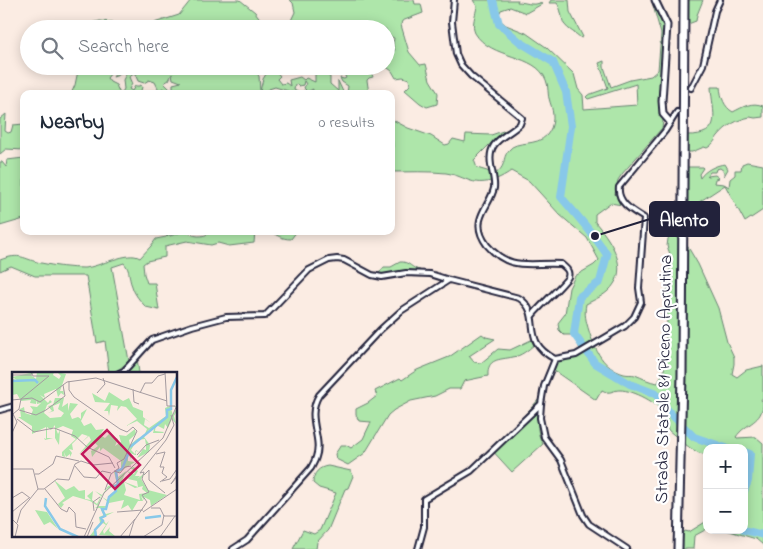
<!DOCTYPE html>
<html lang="en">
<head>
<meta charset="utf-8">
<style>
  body { margin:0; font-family:"Indie Flower",sans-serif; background:#f6f6f7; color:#1f2937 }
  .controls { position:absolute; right:15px; bottom:15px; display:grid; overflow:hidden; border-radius:10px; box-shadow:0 2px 12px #0003 }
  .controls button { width:45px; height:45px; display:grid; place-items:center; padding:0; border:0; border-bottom:1px solid #e0e1e3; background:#fff; color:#1f2937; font:25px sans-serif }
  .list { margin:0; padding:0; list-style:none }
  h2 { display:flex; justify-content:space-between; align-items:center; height:65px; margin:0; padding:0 20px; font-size:21px }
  h2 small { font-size:16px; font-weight:400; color:#747a83 }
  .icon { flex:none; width:28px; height:28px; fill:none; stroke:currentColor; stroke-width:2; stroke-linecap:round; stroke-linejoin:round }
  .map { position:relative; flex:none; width:763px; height:549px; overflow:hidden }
  .search { position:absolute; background:#fff; box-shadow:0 2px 12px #0003; left:20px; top:20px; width:375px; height:55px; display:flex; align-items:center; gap:12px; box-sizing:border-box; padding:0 18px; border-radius:28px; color:#747a83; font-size:19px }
  .panel { position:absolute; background:#fff; box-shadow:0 2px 12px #0003; left:20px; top:90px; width:375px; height:145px; border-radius:10px }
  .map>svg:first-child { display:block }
  .green { fill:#aee6aa; stroke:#688472 }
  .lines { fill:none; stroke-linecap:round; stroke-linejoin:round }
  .river { stroke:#88c8e9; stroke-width:8 }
  .minor-tunnel { stroke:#d0c4c1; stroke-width:4; stroke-dasharray:4 2; stroke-linecap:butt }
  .minor-casing { stroke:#22223b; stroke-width:8 }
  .tertiary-casing { stroke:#22223b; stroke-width:9 }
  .trunk-casing { stroke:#22223b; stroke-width:11 }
  .minor { stroke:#fff; stroke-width:4 }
  .tertiary { stroke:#fff; stroke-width:5 }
  .trunk { stroke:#fff; stroke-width:7 }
  .labels { text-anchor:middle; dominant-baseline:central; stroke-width:4.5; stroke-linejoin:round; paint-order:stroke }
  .street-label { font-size:18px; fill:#22223b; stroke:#fff }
  .inset-river { fill:none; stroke:#88c8e9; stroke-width:2.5 }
  .inset-road { fill:none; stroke:#a49ba0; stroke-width:1 }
  .view { fill:#c2185b; fill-opacity:0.15; stroke:#c2185b; stroke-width:2.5 }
  .inset-edge { fill:none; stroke:#22223b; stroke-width:2.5 }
  .leader { fill:none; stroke:#22223b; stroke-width:2 }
  .callout-dot { fill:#22223b; stroke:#fff; stroke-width:2 }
  .callout { fill:#22223b; stroke:#22223b; stroke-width:2 }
  .callout-label { font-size:19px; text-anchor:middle; font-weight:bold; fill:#fff }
</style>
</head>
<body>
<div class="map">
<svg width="763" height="549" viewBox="0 0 763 549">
  <rect width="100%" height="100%" fill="#fbece3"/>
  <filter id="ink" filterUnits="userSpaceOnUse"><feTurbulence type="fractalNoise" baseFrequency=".02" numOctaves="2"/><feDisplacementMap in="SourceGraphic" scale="10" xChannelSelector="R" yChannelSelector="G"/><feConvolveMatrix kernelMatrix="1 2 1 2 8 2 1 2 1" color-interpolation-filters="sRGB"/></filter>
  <g filter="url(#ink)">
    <path class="green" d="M191,0H240L255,12L268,29H145L154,23L179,15Z
      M290,0H414L415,4H421L423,13L402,21L401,25L409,52L420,65L426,64L430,80L438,93L437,104L427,107L420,103L405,90L410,85L409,79L403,77L396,78L392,71L385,66L386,38H390L388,43L392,48L388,53H391L395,50L393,45L394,38L386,34V29H287L295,12L293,3Z
      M473,0H518L517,2C526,2 531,6 540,3L542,4L526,13L510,7L501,10L499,14L500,20L506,25L526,33L546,47L574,74L578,89L583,95L584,109L637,105L636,84L588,99L586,97L588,95L608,88L599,63L604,61V67L611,87L630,80L651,76L658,70L661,34L652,2L665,28L661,100L663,121L662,128L622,174L618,180L615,194L622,205L610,203L595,214V222C608,237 628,264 614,284C608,294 596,299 586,304C584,314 586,321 589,331C595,350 603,368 624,374C628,375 632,374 635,375C643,378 649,382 658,383L664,370L667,347L666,337L668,305L665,297L668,288L666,283L670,280V254L667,246L668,239L674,227L675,228L676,235L685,242L698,264L718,308L727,342L734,357V364L732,374L737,377L746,370L763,366V397L761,400L763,402C763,423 746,422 736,437L737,438L756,437L763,443V545L756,539L726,530H744V448H707V455L699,453L690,448L668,430C667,426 667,419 665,415C659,403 633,390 620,390C612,390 610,395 602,390L596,400L553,370L557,361L572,358L581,353L577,341L571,335H564L559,330L558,323L565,314L569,288L575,276L594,265L599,260L587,238L560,215L529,181L511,171C498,180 483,186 468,180C460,177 454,174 446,173C428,171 409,172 391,172V145L393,150C393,139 391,130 391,119L408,128L431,136L445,145L449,144L453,139L465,142L466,134L491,135L512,128L490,144L474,160L477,168L487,171L494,175C508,165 501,159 509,150C516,140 536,147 547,135C555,125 554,113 550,102C547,95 549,86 546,80C536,53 491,60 475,33C471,25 476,14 477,6Z
      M551,0H569L570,12L583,37L581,38C576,33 568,30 564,24C561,17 562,10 557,3H549Z
      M688,0H703L697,15L696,21L688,24Z
      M100,21L113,22L118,29H65V26L72,27Z
      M79,66L103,68L120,66L121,71L119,75L113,77L117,71L115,68L107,78L110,82L116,85L120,94H71L75,85Z
      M126,66H132L135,69L134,74L129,77L132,84L129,89L132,91L135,86H139L141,85L142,87L140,94H121L124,89L123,80L127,72Z
      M145,66H251L259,76L260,91L263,79L271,66H293L291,68L294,71L275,70L280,76L277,79L281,84L286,83L290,86L289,80L300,77L304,80L306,78L315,82V74L309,66H321L325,74L330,77V84L338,91V81L344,94H312L313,89L303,94V91L306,90L304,88L306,84L304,81L303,85L299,86L297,84L295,85L294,90L301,94L291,92L284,94L285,91H288L275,87L269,89L266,94H177L176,89L173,88V84L181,82L173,79L172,74L169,80L164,83L170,89L169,91L162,88L161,93L156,94L158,88L155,82L149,80L144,83L138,81L135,74L141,71Z
      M342,66H363L367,69L375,66L371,72L373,77L369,78L367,80L369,94H347L348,86L342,82L340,78L344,79L346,78L344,74L346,70Z
      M711,87H720C721,97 724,107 733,112C743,107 752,101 763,106V117L755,118L750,117C737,120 727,125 718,136C714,141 713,145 707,148L704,147L692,152H687L686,135C725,136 712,112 711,87Z
      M6,114L5,131L8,133L11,132L13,125L24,124V150L6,149L0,154V119Z
      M24,158V219L0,226V162H2L6,167L7,160Z
      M747,162L763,165V210L745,222L725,185L696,204L685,209L686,169L688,167H702L703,168L699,174L700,178C705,170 716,165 725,164L728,169L724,176V171L720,168L716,169L715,172H710L707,176L715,175L719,178L715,179L714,183L724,184L729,187L730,179L735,175V170H741L742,164Z
      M166,231H169L170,236L185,231C194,237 202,238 212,232L255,231L254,243L229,246L218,243L211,245L187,241L165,246V257L147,261L143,264L144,274L147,283H155L159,310L146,307C141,302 134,294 132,286C128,277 131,271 124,263L112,267L129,361C123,366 117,372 109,373L105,341L97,343L86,276H35L11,266L0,271V260C21,252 23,259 41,263C55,266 70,268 84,268C100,267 128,250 140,258L151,246L156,239L166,237L168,235Z
      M269,231H297L291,239C281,239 277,235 269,231Z
      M400,262C409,261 412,269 420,270L419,273L385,279L375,278L384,267H391Z
      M482,334L486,337L495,339L469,356L474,362L481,363L498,349L510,350L531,340L534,345C528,350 521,356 513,357C499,360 487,358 488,376L464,381L460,389H449L435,396L411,401L394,410L388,415L365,453L348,465L336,459L335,454L341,445H346L351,448L363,439L371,422L359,421L356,415V409L368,403L377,396L375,391L400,378L402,380L417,370L449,357Z
      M137,358L139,373H125Z
      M540,398C539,413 534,430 543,444L512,472L490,448L520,420Z
      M328,466L351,471L353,476L348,488L345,489L328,530L317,542L316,549H293L303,530L314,534L320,530L336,493L319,488L313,483C313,473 319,467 328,466Z
      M707,521V529L694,536L693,549H682V536L685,531L689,532Z"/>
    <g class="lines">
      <path class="river" d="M493,0L499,24L520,42L553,62L566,92L571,126L561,197C577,216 594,234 607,255L600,282L579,297L574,334L595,363L630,384L656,394L670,413L694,437L726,448
        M744,452L750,454L748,481L744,491
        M744,530L763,535"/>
      <path class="minor-tunnel" d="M677,112L691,88"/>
      <g class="minor-casing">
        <path id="minor" d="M454,0L452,22L456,54L461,65L471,76L522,118L520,124C505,138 487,140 491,165C492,172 495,181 494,188C492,199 483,208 480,220C478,229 481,237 487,245C510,272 530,262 561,264C566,268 570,271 568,277C566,282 537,309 532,316
          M691,88L703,65L715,11L720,0
          M555,359L544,386L541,404L540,418L544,437L561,460L583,515L589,524L627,549
          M119,373L124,371L152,340L192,326L226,317L265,316L309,270L329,260L337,259L344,260L372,275L382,277L406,273L430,274L449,280L519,298C545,315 518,340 555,359L576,355L625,326L634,317L641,302L639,288L644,218C633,211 617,203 619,187L665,131L677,112
          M0,410L14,406
          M233,549L247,540L311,468C313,464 315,461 316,457C323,437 305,418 319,395L380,330L401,311L449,280
          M418,549L424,527V499L471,471L541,404"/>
      </g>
      <g class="tertiary-casing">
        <path id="tertiary" d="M655,0L667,25L662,101L663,114L670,122"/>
      </g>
      <g class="trunk-casing">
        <path id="trunk" d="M678,549L682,375L684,0"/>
      </g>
      <use href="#minor" class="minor"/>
      <use href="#tertiary" class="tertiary"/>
      <use href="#trunk" class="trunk"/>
    </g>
  </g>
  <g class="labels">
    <g class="street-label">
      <text transform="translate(665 379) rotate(-89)">Strada Statale 81 Piceno Aprutina</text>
    </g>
  </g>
  <g transform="translate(12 372)">
    <rect width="165" height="165" fill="#fbece3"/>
    <path d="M23,0L19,3L24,7L25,0H42L41,3L47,7L49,4L45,0L54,2L48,19H51V15L52,23L49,21L46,25L44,17L32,22L33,26L28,23L36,31L38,28L40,30L35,33L32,41L38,46L49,45L52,41L46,37L48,31L41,34L42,39L36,41L40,39L36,34L41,33L43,26H52L50,35L56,31V39L58,31L66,32L58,42L60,47L66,45L69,47V41L75,37L69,49L72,54L79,51L84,58L92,57L88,63L93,66L97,62L106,67L103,74L109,70L107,63L114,64L123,57L124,62L117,68L118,73L125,67L132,64L135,57L125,49L114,54L125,47L114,35L109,34L105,39L106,34L99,33L97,44L96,39H92L98,31L83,30L80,21L93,29L97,20L111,29L117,26L121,35L131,39V45L139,51L133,47L132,53L137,56L154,44L153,36L158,34L161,43L165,35L160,34H165V39L162,44L164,52L160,47L156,56L153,52L152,57L144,53L143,59L152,60L151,61H141L142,57L137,58L132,65L138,73L137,80L125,86L131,77L134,78V73L133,67L125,68L119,78L123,82L124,81L123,80L124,78L127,80L124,79V83H123L118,81L120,84L119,87L116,82V89L123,90L104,102L106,105L114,99L110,109L126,115L125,109L116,107L119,103L115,99L122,102L123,99L118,96L122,95L126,99L123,104H128L125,107L133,101L129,107L136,118L155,123L139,134L138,128L132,125V128L129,124L131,129H126L120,139L116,133L109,137L112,128L97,131L90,139L94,142L102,140L90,146L94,152L97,149L91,159L92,162L98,155L97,159L103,164L87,163L94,153L91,151L84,157L85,165H77L88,151L87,145L92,143L89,138V136H83L86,134L78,129L61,124L50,131L52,132L49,136L46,132L53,126L42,108L54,118L62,114L67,119L73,118V127L79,128L75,124L81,119L80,128L85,132L89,124L83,119L90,123L96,114L105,112L102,100L109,97V89L91,76L88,79V75L80,85L79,79L86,74L82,70L67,82L79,68L77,64L69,71L76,64L70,62L60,72L61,78L57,77L60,81L58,85V82L54,85L52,80L53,85L50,84V80L64,67L59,64L61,58L51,54L44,57L46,62L48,58L47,73L43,66V53L39,58L35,55V66H41L33,68L32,66L34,67V55L20,62V54L6,45H9L8,37L12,35L13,41L19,43L21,38L18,34L25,35L29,31L25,32L24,27V32L18,31L19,28L9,29L5,22L0,23V7L5,8L0,5ZM112,110L123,116L131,114L130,117L135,121L127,122L128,128L112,123L114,118ZM102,114L103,119L96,125L97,129L90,125L96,130L94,134H86L89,125L95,117ZM23,138L35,140L46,157L38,150L32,153Z" fill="#aee6aa" fill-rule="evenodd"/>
    <path class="inset-river" d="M0,9L23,8L26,11M118,75L155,45V38L159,37V18L165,5M34,126L33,134L48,157L66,165M133,146L149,144M84,165L83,158L91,149L89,146L93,144L90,137H94L97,125L104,119L103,114L106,113L104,99L110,97L117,80"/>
    <path class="inset-road" d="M153,0L155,34H163M0,3H20M57,9V18L62,25L108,57L115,60L121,55L125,59L112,87L105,91L107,96L99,102L93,118M121,17L122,30L127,32M85,21L93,12L91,6M128,21L133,11H140L146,4L153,2M0,28L20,26L28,30L55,10L84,6L155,29M7,38L24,43L34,38L53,24L51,13M5,47L22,60L42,56L63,64L75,75L97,85L103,96M0,61L5,50L1,42L7,37L9,27L37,4H21L19,0M144,82L153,80L148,95H152L150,101L155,105L148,110M125,83L134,73L147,68M63,94L72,105L84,106L90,99L99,101M0,97H21L26,117M102,99L108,101L113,95L119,94M23,102H27L41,92L44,84L67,89M132,103L137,98V108L153,121M165,103L159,112L165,105M150,109L158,107L165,97M26,117H32L45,107L57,108L63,92L69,89L81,93L101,91M33,117L49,137L55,140L57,135L63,141L64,155L74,157M0,126L10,120L18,126M139,136H148L152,144H165M82,139L81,130L88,125M0,140L17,126M105,140L131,138M131,140L165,117M0,147L6,153L3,165M5,151L9,138L26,117M72,165L92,121L151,66L165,33M75,165L81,150M108,165L123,147M117,165L122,149L135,130L130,123L137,120L130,107L132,100L128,101L154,68L162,53L159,43M131,165L150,153L152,143M148,165L163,144"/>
    <path class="view" d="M95,58L128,93L103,117L70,82Z"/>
    <rect width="165" height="165" class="inset-edge"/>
  </g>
  <path class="leader" d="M595 236L650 219"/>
  <circle class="callout-dot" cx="595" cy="236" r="5"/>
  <rect class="callout" x="650" y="202" width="69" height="34" rx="5"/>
  <g class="callout-label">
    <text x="684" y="226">Alento</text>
  </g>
</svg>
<div class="controls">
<button>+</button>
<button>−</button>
</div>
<div class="search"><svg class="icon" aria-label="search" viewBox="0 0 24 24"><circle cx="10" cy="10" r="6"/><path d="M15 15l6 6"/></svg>Search here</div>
<section class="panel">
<h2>Nearby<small>0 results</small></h2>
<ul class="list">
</ul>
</section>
</div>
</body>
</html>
